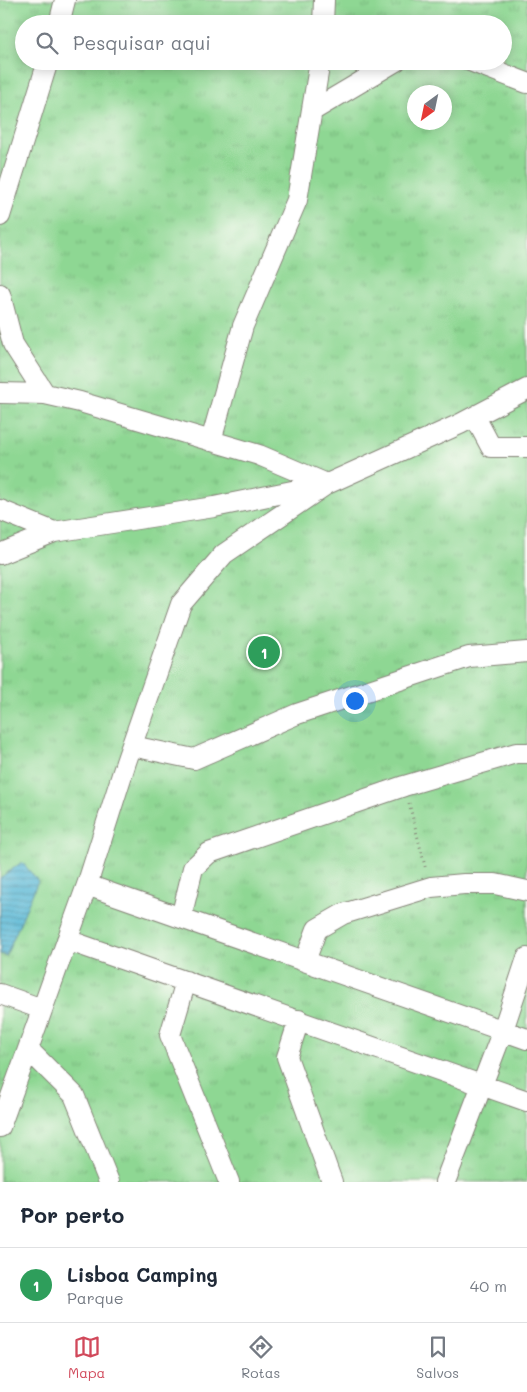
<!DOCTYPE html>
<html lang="pt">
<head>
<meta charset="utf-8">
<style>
  body { margin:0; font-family:Mali,sans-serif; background:#f6f6f7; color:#1f2937 }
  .compass { position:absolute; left:407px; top:85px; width:45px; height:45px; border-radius:50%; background:#fff; box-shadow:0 2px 12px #0003; rotate:213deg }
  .you { position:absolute; left:354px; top:700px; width:18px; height:18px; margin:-12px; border:4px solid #fff; border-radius:50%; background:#1a73e8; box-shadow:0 0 0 8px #1a73e833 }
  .badge { display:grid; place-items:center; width:32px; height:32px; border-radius:50%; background:#d1495b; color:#fff; font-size:16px; font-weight:700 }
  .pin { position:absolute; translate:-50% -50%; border:2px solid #fff; box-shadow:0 1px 5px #0006 }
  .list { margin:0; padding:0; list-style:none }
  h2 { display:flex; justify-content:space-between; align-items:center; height:65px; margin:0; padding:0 20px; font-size:21px }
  h2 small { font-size:16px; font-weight:400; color:#747a83 }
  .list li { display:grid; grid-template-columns:32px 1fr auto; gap:15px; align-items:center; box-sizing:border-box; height:75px; padding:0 20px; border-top:1px solid #e0e1e3 }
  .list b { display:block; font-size:19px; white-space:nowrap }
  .list p { margin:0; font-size:16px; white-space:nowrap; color:#747a83 }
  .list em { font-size:16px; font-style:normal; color:#747a83 }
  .icon { flex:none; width:28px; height:28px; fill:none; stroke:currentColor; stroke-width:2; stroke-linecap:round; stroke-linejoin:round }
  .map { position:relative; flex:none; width:527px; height:1182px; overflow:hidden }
  .search { position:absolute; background:#fff; box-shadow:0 2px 12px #0003; left:15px; right:15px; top:15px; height:55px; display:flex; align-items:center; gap:12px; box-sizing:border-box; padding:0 18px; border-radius:28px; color:#747a83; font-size:19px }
  .sheet { height:140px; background:#fff }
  nav { display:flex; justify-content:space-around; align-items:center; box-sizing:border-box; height:70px; border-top:1px solid #e0e1e3; background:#fff; font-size:14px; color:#747a83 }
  nav a { display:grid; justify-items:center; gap:2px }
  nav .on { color:#d1495b }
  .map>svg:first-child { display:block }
  .park { fill:url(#park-tufts); stroke:#557a58; fill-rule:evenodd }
  .water { fill:url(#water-rules); stroke:#386978 }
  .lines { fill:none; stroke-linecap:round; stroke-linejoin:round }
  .minor-casing { stroke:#868478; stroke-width:22 }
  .path { stroke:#868478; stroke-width:3; stroke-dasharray:1 4; stroke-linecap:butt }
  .minor { stroke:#fff; stroke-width:20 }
</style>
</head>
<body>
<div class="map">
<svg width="527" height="1182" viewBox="0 0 527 1182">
  <defs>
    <pattern id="park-tufts" width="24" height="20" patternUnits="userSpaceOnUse" patternTransform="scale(1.25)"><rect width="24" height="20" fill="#8ed793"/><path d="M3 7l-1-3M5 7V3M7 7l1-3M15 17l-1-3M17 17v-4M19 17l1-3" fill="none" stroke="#7ab87e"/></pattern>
    <pattern id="water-rules" width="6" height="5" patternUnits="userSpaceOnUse" patternTransform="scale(1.25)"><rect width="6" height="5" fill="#55b6d4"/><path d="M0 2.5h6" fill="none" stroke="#4693ab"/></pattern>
  </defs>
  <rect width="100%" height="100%" fill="#fdfcf7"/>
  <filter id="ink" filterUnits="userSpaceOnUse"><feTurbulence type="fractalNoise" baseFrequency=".02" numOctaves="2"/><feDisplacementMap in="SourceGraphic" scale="10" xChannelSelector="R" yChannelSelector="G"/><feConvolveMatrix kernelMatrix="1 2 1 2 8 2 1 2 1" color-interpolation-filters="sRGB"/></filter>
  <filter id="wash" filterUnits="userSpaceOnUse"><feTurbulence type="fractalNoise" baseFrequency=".0096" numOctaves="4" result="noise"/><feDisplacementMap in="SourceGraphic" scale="20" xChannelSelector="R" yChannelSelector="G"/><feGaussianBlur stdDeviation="1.12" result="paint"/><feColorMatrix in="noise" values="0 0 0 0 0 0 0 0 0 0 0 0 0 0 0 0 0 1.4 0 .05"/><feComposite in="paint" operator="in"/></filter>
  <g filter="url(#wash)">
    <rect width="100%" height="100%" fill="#f1ebd4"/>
    <path class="park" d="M0,0H527V1182H0ZM24,24H503V61H24ZM414,92H444V122H414Z"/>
    <path class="water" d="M22,862L38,881L6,956L0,954V878Z"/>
  </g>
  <g filter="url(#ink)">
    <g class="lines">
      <g class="minor-casing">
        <path id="minor" d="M59,24L65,0
          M323,24L324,0
          M470,61L527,83
          M312,111L396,61
          M0,216L48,61
          M0,294L13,344L45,394
          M0,393L45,394L80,402L259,455L327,484
          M475,417L491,447H527
          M211,441L243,326L297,200L320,61
          M0,510L54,532L214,507L327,484L460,424L527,389
          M0,554L54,532
          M132,746L194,759L297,714L469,657L527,652
          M87,885L527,1039
          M181,918L193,868L209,853L404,786L516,753H527
          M67,940L527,1101
          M305,961L317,929L343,914L431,887L464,884H495L527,891
          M186,981L170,1035L229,1182
          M0,994L42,1009
          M299,1020L287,1057L332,1182
          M28,1049L74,1095L109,1182
          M0,1127L87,885L126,762L181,604L224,554L327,484
          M445,1182L503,1030L527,958"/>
      </g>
      <path class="path" d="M409,803L426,870"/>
      <use href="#minor" class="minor"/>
    </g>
  </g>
</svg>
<svg class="compass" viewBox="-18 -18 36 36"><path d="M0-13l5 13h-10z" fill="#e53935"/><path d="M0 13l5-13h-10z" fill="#747a83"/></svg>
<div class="you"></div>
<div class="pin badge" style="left:264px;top:652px;background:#2e9e5b">1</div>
<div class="search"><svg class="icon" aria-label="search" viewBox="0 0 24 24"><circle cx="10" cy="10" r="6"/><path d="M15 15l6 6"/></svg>Pesquisar aqui</div>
</div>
<section class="sheet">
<h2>Por perto<small></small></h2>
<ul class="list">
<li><span class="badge" style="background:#2e9e5b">1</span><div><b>Lisboa Camping</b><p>Parque</p></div><em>40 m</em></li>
</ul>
</section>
<nav>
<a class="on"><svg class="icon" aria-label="map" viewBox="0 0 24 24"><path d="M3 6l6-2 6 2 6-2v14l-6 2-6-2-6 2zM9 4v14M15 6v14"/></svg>Mapa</a>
<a><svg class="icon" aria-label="directions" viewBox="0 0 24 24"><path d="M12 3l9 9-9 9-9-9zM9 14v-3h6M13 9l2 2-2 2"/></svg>Rotas</a>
<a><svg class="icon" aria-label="saved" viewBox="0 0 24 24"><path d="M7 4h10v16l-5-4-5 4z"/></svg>Salvos</a>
</nav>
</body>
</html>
